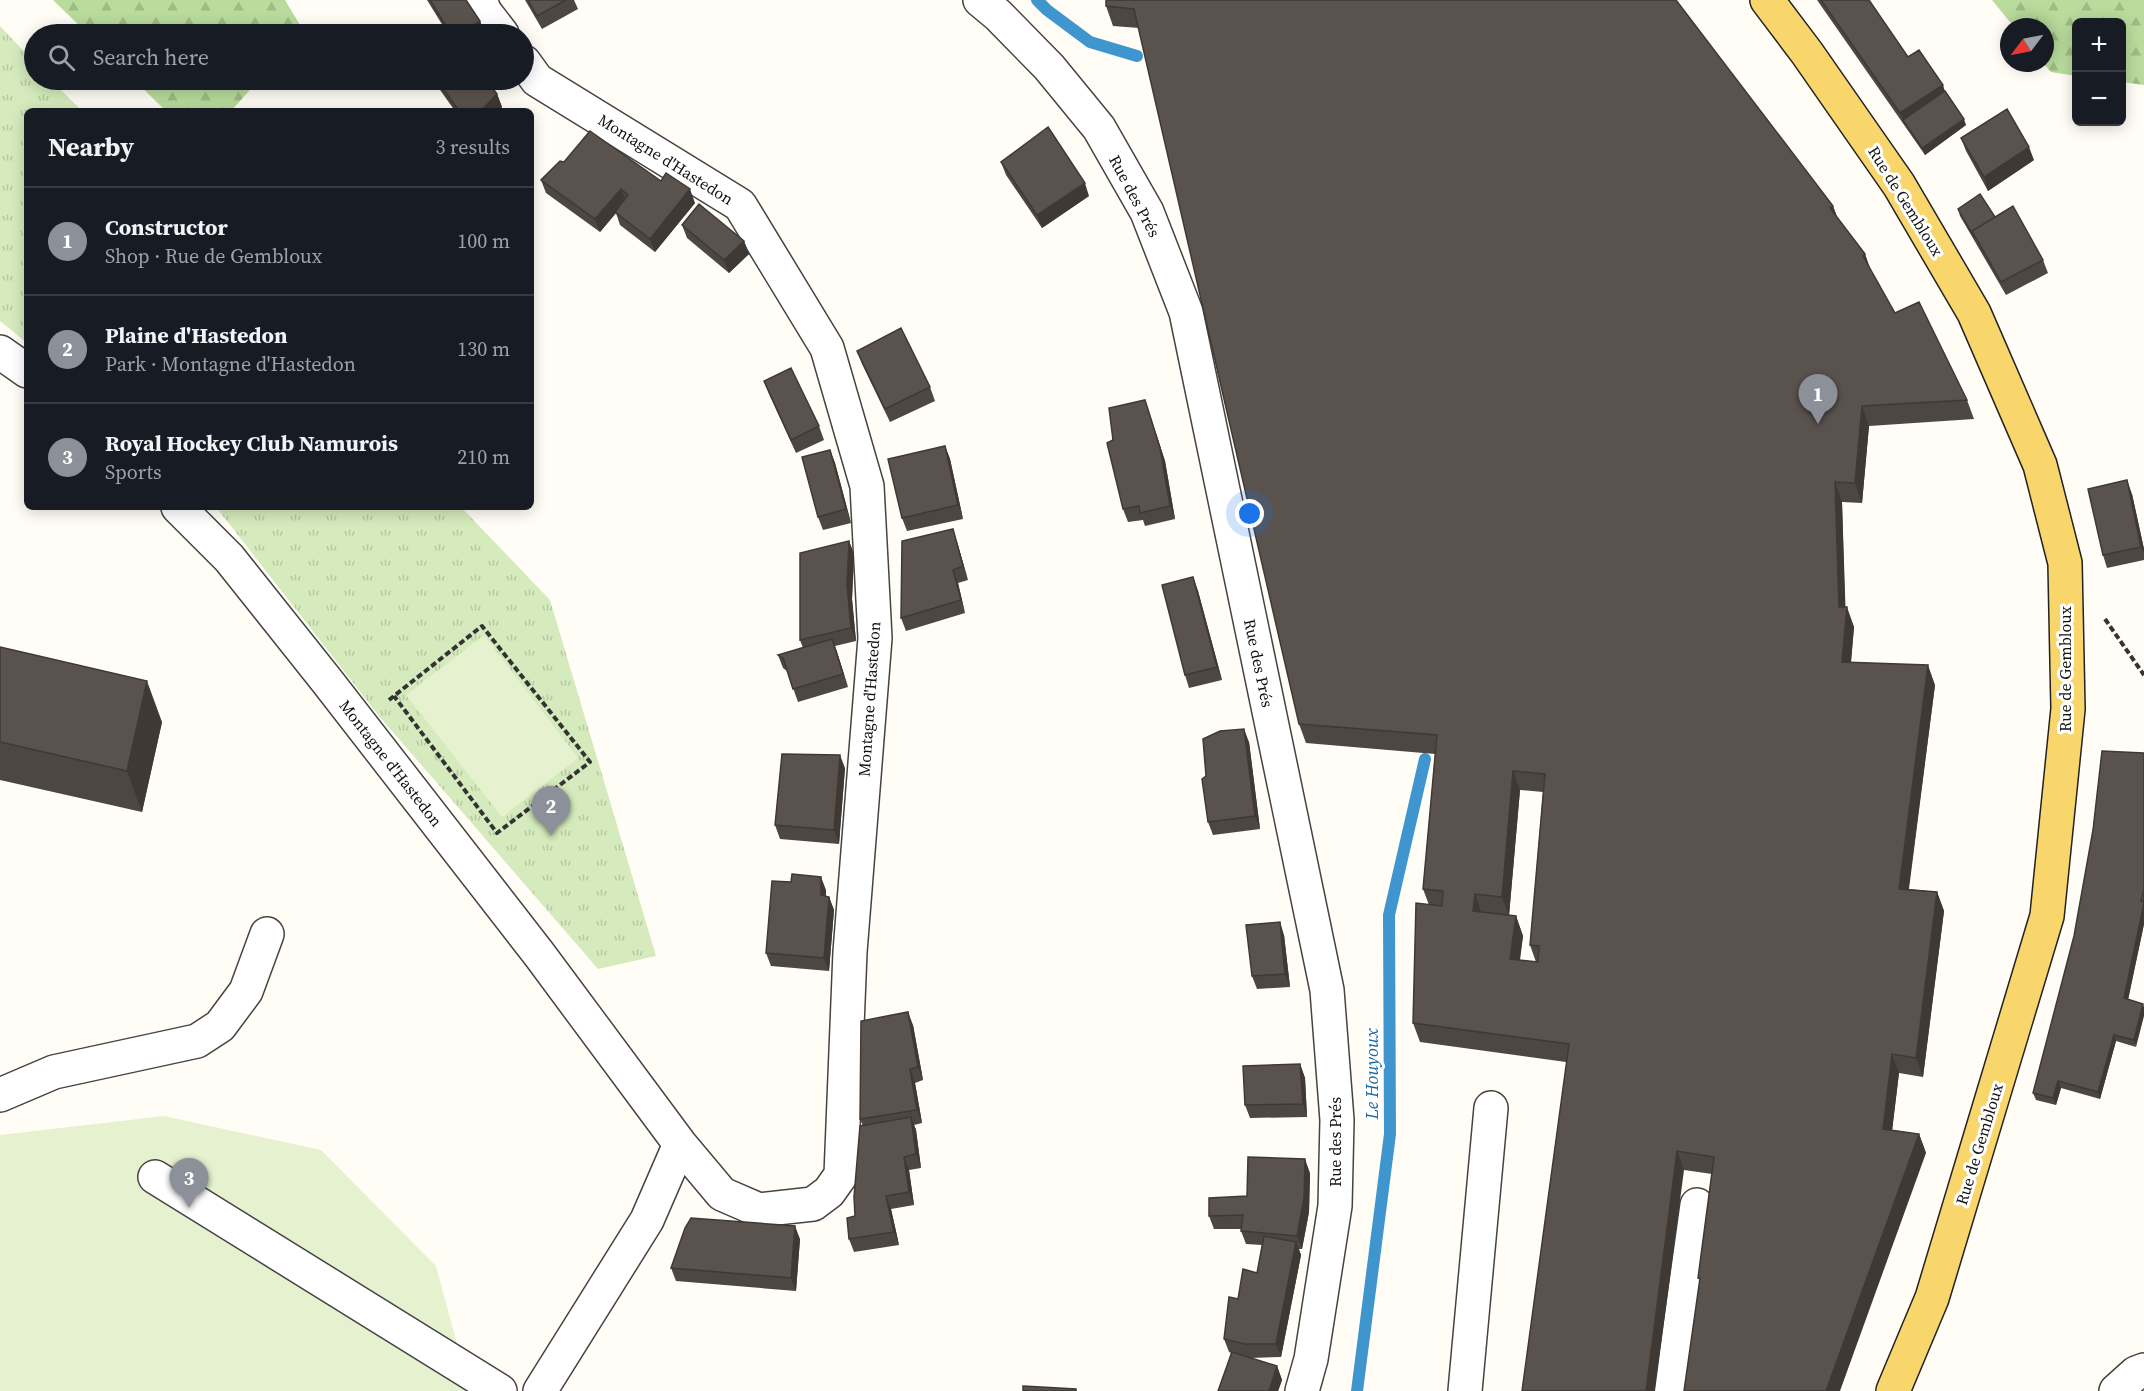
<!DOCTYPE html>
<html lang="en">
<head>
<meta charset="utf-8">
<style>
  body { margin:0; font-family:"Source Serif 4",serif; background:#242831; color:#f1f3f6 }
  .controls { position:absolute; right:18px; top:18px; display:grid; overflow:hidden; border-radius:9px; box-shadow:0 3px 15px #0003 }
  .controls button { width:54px; height:54px; display:grid; place-items:center; padding:0; border:0; border-bottom:2px solid #363941; background:#171b24; color:#f1f3f6; font:30px sans-serif }
  .compass { position:absolute; left:2000px; top:18px; width:54px; height:54px; border-radius:50%; background:#171b24; box-shadow:0 3px 15px #0003; rotate:238deg }
  .you { position:absolute; left:1250px; top:514px; width:21px; height:21px; margin:-15px; border:4px solid #fff; border-radius:50%; background:#1a73e8; box-shadow:0 0 0 9px #1a73e833 }
  .badge { display:grid; place-items:center; width:39px; height:39px; border-radius:50%; background:#8c9099; color:#fff; font-size:20px; font-weight:700 }
  .pin { position:absolute; translate:-50% -50px; filter:drop-shadow(0 2px 3px #0008) }
  .pin::after { content:''; position:absolute; top:32px; width:21px; height:18px; background:inherit; clip-path:polygon(0 0,100% 0,50% 100%) }
  .list { margin:0; padding:0; list-style:none }
  h2 { display:flex; justify-content:space-between; align-items:center; height:78px; margin:0; padding:0 24px; font-size:26px }
  h2 small { font-size:20px; font-weight:400; color:#9ea1a6 }
  .list li { display:grid; grid-template-columns:39px 1fr auto; gap:18px; align-items:center; box-sizing:border-box; height:108px; padding:0 24px; border-top:2px solid #363941 }
  .list b { display:block; font-size:22px; white-space:nowrap }
  .list p { margin:0; font-size:20px; white-space:nowrap; color:#9ea1a6 }
  .list em { font-size:20px; font-style:normal; color:#9ea1a6 }
  .icon { flex:none; width:33px; height:33px; fill:none; stroke:currentColor; stroke-width:2; stroke-linecap:round; stroke-linejoin:round }
  .map { position:relative; flex:none; width:2144px; height:1391px; overflow:hidden }
  .search { position:absolute; background:#171b24; box-shadow:0 3px 15px #0003; left:24px; top:24px; width:510px; height:66px; display:flex; align-items:center; gap:15px; box-sizing:border-box; padding:0 21px; border-radius:33px; color:#9ea1a6; font-size:22px }
  .panel { position:absolute; background:#171b24; box-shadow:0 3px 15px #0003; left:24px; top:108px; width:510px; height:402px; border-radius:9px }
  .map>svg:first-child { display:block }
  .forest { fill:url(#forest-firs) }
  .park { fill:url(#park-tufts) }
  .pitch { fill:#e6f2cf }
  .lines { fill:none; stroke-linecap:round; stroke-linejoin:round }
  .stream { stroke:#3f96cf; stroke-width:12 }
  .minor-casing { stroke:#444; stroke-width:36 }
  .major-casing { stroke:#222; stroke-width:36 }
  .path { stroke:#333; stroke-width:4; stroke-dasharray:6 3; stroke-linecap:butt }
  .minor { stroke:#fff; stroke-width:33 }
  .major { stroke:#f9d66b; stroke-width:33 }
  .wall { fill:#4d4742; fill-rule:evenodd }
  .shaded-wall { fill:#3f3936 }
  .building { fill:#5a524d; stroke:#3f3936; stroke-width:1.5; fill-rule:evenodd }
  .labels { text-anchor:middle; dominant-baseline:central; stroke-width:6; stroke-linejoin:round; paint-order:stroke }
  .street-label { font-size:16px; fill:#111; stroke:#fff }
  .water-label { font-size:18px; font-style:italic; fill:#1768a6; stroke:#fff }
</style>
</head>
<body>
<div class="map">
<svg width="2144" height="1391" viewBox="0 0 2144 1391">
  <defs>
    <pattern id="forest-firs" width="22" height="20" patternUnits="userSpaceOnUse" patternTransform="scale(1.5)"><rect width="22" height="20" fill="#b9dc9c"/><path d="M5 1l3.5 6h-7zM16 11l3.5 6h-7z" fill="#9ebc85"/></pattern>
    <pattern id="park-tufts" width="24" height="20" patternUnits="userSpaceOnUse" patternTransform="scale(1.5)"><rect width="24" height="20" fill="#d5ebbd"/><path d="M3 7l-1-3M5 7V3M7 7l1-3M15 17l-1-3M17 17v-4M19 17l1-3" fill="none" stroke="#b6c8a1"/></pattern>
  </defs>
  <rect width="100%" height="100%" fill="#fffdf5"/>
  <path class="forest" d="M53,0H285L303,30L299,34H88Z
    M1992,0H2144V85L2122,82V22H2076V76L2051,72L2043,63H2045V27H2014Z
    M134,80H259L231,111H166Z"/>
  <path class="park" d="M0,26L34,62V80H51L82,111H27V343L0,321Z
    M216,507H461L550,600L656,956L598,969L379,716Z"/>
  <path class="pitch" d="M484,635L578,758L502,817L406,695Z
    M164,1116L321,1150L436,1266L468,1385L475,1391H0V1135Z"/>
  <g class="lines">
    <path class="stream" d="M1037,0L1047,10L1090,42L1137,56
      M1357,1391L1390,1134L1389,915L1425,759"/>
    <g class="minor-casing">
      <path id="minor" d="M480,0L485,12L502,34
        M980,0L998,15L1049,67L1099,128L1147,212L1186,312L1327,990L1337,1120L1335,1206L1311,1359L1302,1391
        M524,62L537,80L740,205L827,348L867,486L875,638L850,952L841,1175L829,1192L813,1204L759,1210L722,1194L680,1144
        M0,352L27,371
        M178,507L229,558L327,681L539,954L680,1144L647,1220L540,1391
        M0,1095L54,1072L197,1041L220,1026L246,991L267,934
        M155,1177L500,1391
        M1465,1391L1491,1108
        M1671,1391L1697,1205
        M2116,1391L2136,1373L2144,1370"/>
    </g>
    <g class="major-casing">
      <path id="major" d="M1767,0L1807,53L1899,185L1974,313L2040,465L2065,563L2068,709L2047,916L1932,1298L1893,1391"/>
    </g>
    <path class="path" d="M2105,619L2144,675
      M389,700L482,626L590,762L497,833L394,696"/>
    <use href="#minor" class="minor"/>
    <use href="#major" class="major"/>
  </g>
  <path class="wall" d="M427,0H466L480,21L484,32L486,34H448Z
    M525,0H574L578,9L542,29Z
    M1106,0L1833,206L1837,217L1865,254L1870,269L1895,313L1967,400L1974,419L1869,426L1862,503L1842,502L1845,607L1854,627L1851,663L1935,685L1909,889L1937,892L1944,911L1923,1077L1899,1073L1892,1130L1919,1134L1926,1153L1700,1281L1698,1278L1712,1174L1684,1170L1566,1062L1420,1042L1413,1023L1429,905L1423,889L1435,754L1306,743L1299,724L1139,28L1113,26L1106,6ZM1520,790L1543,792L1530,945L1536,962L1520,960L1523,936L1516,916L1509,915Z
    M1817,0H1869L1908,57L1945,91L1966,125L1925,155Z
    M433,80H504L493,88L497,94L502,107L498,111H455Z
    M1961,138L2034,160L1988,191L1966,151Z
    M564,162L661,181L695,203L655,252L620,225L616,213L600,232L546,193L541,180Z
    M1001,162L1089,196L1042,228L1006,175Z
    M1958,209L1995,217L2043,260L2048,273L2006,295L1960,216Z
    M682,225L744,241L749,254L729,273L687,238Z
    M857,351L930,387L935,401L890,422L862,364Z
    M764,381L819,426L824,440L796,453L769,394Z
    M1145,400L1165,461L1175,519L1145,526L1143,520L1128,522L1123,509L1113,440Z
    M945,446L950,459L963,519L907,531L902,518Z
    M830,450L835,463L851,523L823,530L818,517Z
    M2132,494L2144,549V560L2107,568L2103,555Z
    M849,541L854,554L852,599L856,641L835,646L848,687L798,702L787,671L783,668L778,655L803,648L800,640Z
    M957,542L968,580L958,583L965,613L906,631L901,618Z
    M1193,577L1198,591L1222,680L1189,688L1185,675Z
    M0,647L162,722L142,812L0,780Z
    M1249,742L1260,829L1213,835L1208,822Z
    M845,768L839,844L780,839L775,825Z
    M826,890V896L829,897L834,910L829,971L771,966L766,953Z
    M2144,924L2128,999L2136,1047L2116,1041L2100,1099L2061,1088L2056,1105L2036,1100L2033,1093Z
    M1284,935L1290,987L1257,989L1252,976Z
    M913,1025L923,1080L915,1083L922,1123L914,1125L916,1130L921,1168L909,1170L914,1205L891,1209L899,1245L854,1252L849,1239L855,1216L863,1126L860,1119Z
    M1300,1064L1305,1078L1307,1117L1250,1118L1245,1105Z
    M1310,1173L1309,1212L1302,1249H1299L1301,1255L1281,1357L1250,1358L1277,1366L1282,1380L1278,1391H1218L1231,1353L1229,1352L1224,1339L1238,1299L1257,1273L1262,1245L1246,1244L1241,1231V1229H1214L1209,1216L1247,1196Z
    M800,1239L796,1291L676,1281L671,1268Z"/>
  <path class="shaded-wall" d="M480,21L485,34H461Z
    M485,80H504L489,91Z
    M1943,85L1947,98L1903,120L1900,113Z
    M497,94L502,107L498,111H481Z
    M1964,119L1966,125L1925,155L1922,148Z
    M2029,147L2034,160L1988,191L1984,177Z
    M1085,183L1089,196L1042,228L1037,215Z
    M621,189L626,202L615,212L616,213L600,232L595,219Z
    M690,189L695,203L655,252L650,239Z
    M1833,206L1840,225L1830,208Z
    M744,241L749,254L729,273L724,260Z
    M1865,254L1872,274L1863,256Z
    M1145,400L1165,461L1175,519L1170,506Z
    M1862,406L1869,426L1862,503L1855,483Z
    M945,446L950,459L963,519L958,505Z
    M830,450L835,463L851,523L846,509Z
    M2127,480L2132,494L2144,549V554L2141,547Z
    M1835,482L1842,502L1846,623L1847,607L1854,627L1849,682L1842,662L1839,607Z
    M953,529L957,542L968,580L963,566Z
    M849,541L854,554L852,599L856,641L851,628L847,585Z
    M953,570L958,583L965,613L961,600Z
    M1193,577L1198,591L1222,680L1217,667Z
    M832,639L837,652L848,687L843,674Z
    M1928,665L1935,685L1906,908L1899,889Z
    M147,681L162,722L142,812L127,771Z
    M1244,729L1249,742L1260,829L1255,816Z
    M840,755L845,768L839,844L834,830Z
    M1513,771L1520,790L1509,916L1502,897Z
    M821,877L826,890L825,908L821,895Z
    M2144,889V924L2127,1005L2124,998Z
    M1937,892L1944,911L1923,1077L1916,1058Z
    M1475,894L1482,914L1473,911Z
    M829,897L834,910L829,971L824,958Z
    M1516,916L1523,936L1517,978L1510,959Z
    M1280,922L1284,935L1290,987L1285,974Z
    M2143,1004L2144,1007V1016L2136,1047L2134,1040Z
    M908,1012L913,1025L923,1080L918,1067Z
    M2114,1035L2116,1041L2100,1099L2098,1092Z
    M1892,1054L1899,1073L1890,1148L1883,1129Z
    M1300,1064L1305,1078L1307,1117L1303,1104Z
    M910,1069L915,1083L922,1123L917,1110Z
    M2058,1081L2061,1088L2056,1105L2053,1098Z
    M911,1117L916,1130L921,1168L916,1154Z
    M1919,1134L1926,1153L1840,1391H1826Z
    M1677,1151L1684,1170L1655,1391H1646Z
    M904,1157L909,1170L914,1205L909,1192Z
    M1305,1159L1310,1173L1309,1212L1302,1249L1297,1236Z
    M886,1196L891,1209L899,1245L894,1232Z
    M795,1226L800,1239L796,1291L791,1278Z
    M1296,1242L1301,1255L1281,1357L1276,1344Z
    M1277,1366L1282,1380L1278,1391H1269Z"/>
  <path class="building" d="M430,0H466L480,21L461,34H451Z
    M528,0H566L537,16Z
    M1106,0H1676L1833,206L1830,208L1865,254L1863,256L1895,313L1919,302L1967,400L1862,406L1855,483L1835,482L1839,607H1847L1842,662L1928,665L1899,889L1937,892L1916,1058L1892,1054L1883,1129L1919,1134L1826,1391H1684L1700,1278H1698L1714,1157L1677,1151L1646,1391H1522L1569,1044L1413,1023L1416,903L1442,906L1443,891L1423,889L1437,735L1299,724L1134,9L1106,6ZM1513,771L1545,774L1530,945L1539,946L1538,962L1510,959L1516,916L1473,911L1475,894L1502,897Z
    M1821,0H1869L1908,57L1919,50L1943,85L1900,113Z
    M482,29L486,34H473Z
    M437,80H486L497,94L481,111H459Z
    M1945,91L1964,119L1922,148L1903,120Z
    M2007,109L2029,147L1984,177L1961,138Z
    M1048,127L1085,183L1037,215L1001,162Z
    M590,131L661,181L666,173L690,189L650,239L615,212L628,195L621,189L595,219L541,180L560,161L564,162Z
    M1980,194L1995,217L1972,231L1974,237L1958,209Z
    M699,204L744,241L724,260L682,225Z
    M2013,206L2043,260L2001,282L1972,231Z
    M901,328L930,387L885,409L857,351Z
    M791,368L819,426L791,440L764,381Z
    M1145,400L1160,448L1170,506L1140,513L1139,506L1123,509L1107,443L1113,440L1109,408Z
    M945,446L958,505L902,518L888,459Z
    M830,450L846,509L818,517L802,457Z
    M2127,480L2141,547L2103,555L2088,489Z
    M953,529L963,566L953,570L961,600L901,618L902,541Z
    M849,541L847,585L851,628L800,640V553Z
    M1193,577L1217,667L1185,675L1162,585Z
    M832,639L843,674L793,689L783,658L778,655Z
    M0,647L147,681L127,771L0,742Z
    M1244,729L1255,816L1208,822L1202,779L1206,776L1203,739L1220,731Z
    M2102,751L2144,753V889L2141,901L2144,902V903L2124,998L2143,1004L2134,1040L2114,1035L2098,1092L2058,1081L2053,1098L2033,1093L2074,936L2093,830Z
    M782,754L840,755L834,830L775,825Z
    M792,874L821,877V895L829,897L824,958L766,953L772,881L791,882Z
    M1280,922L1285,974L1252,976L1246,925Z
    M908,1012L918,1067L910,1069L917,1110L860,1119L861,1021Z
    M1300,1064L1303,1104L1245,1105L1243,1066Z
    M911,1117L916,1154L904,1157L909,1192L886,1196L894,1232L849,1239L847,1218L855,1216L854,1197L860,1126Z
    M1248,1157L1305,1159L1304,1198L1297,1236L1241,1231L1243,1215L1209,1216V1198L1247,1196Z
    M691,1218L795,1226L791,1278L671,1268L685,1228Z
    M1264,1236L1296,1242L1276,1344H1245L1224,1339L1229,1297L1238,1299L1243,1269L1257,1273Z
    M1232,1352L1277,1366L1269,1391H1218Z
    M1023,1386L1076,1389V1391H1023Z"/>
  <g class="labels">
    <g class="street-label">
      <text transform="translate(666 159) rotate(32)">Montagne d'Hastedon</text>
      <text transform="translate(1135 196) rotate(62)">Rue des Prés</text>
      <text transform="translate(1906 201) rotate(58)">Rue de Gembloux</text>
      <text transform="translate(1259 663) rotate(78)">Rue des Prés</text>
      <text transform="translate(2065 669) rotate(-90)">Rue de Gembloux</text>
      <text transform="translate(869 699) rotate(-86)">Montagne d'Hastedon</text>
      <text transform="translate(391 763) rotate(52)">Montagne d'Hastedon</text>
      <text transform="translate(1335 1142) rotate(-90)">Rue des Prés</text>
      <text transform="translate(1979 1144) rotate(-73)">Rue de Gembloux</text>
    </g>
    <g class="water-label">
      <text transform="translate(1371 1074) rotate(-90)">Le Houyoux</text>
    </g>
  </g>
</svg>
<div class="controls">
<button>+</button>
<button>−</button>
</div>
<svg class="compass" viewBox="-18 -18 36 36"><path d="M0-13l5 13h-10z" fill="#e53935"/><path d="M0 13l5-13h-10z" fill="#9ea1a6"/></svg>
<div class="you"></div>
<div class="pin badge" style="left:1818px;top:424px">1</div>
<div class="pin badge" style="left:551px;top:836px">2</div>
<div class="pin badge" style="left:189px;top:1208px">3</div>
<div class="search"><svg class="icon" aria-label="search" viewBox="0 0 24 24"><circle cx="10" cy="10" r="6"/><path d="M15 15l6 6"/></svg>Search here</div>
<section class="panel">
<h2>Nearby<small>3 results</small></h2>
<ul class="list">
<li><span class="badge">1</span><div><b>Constructor</b><p>Shop · Rue de Gembloux</p></div><em>100 m</em></li>
<li><span class="badge">2</span><div><b>Plaine d'Hastedon</b><p>Park · Montagne d'Hastedon</p></div><em>130 m</em></li>
<li><span class="badge">3</span><div><b>Royal Hockey Club Namurois</b><p>Sports</p></div><em>210 m</em></li>
</ul>
</section>
</div>
</body>
</html>
